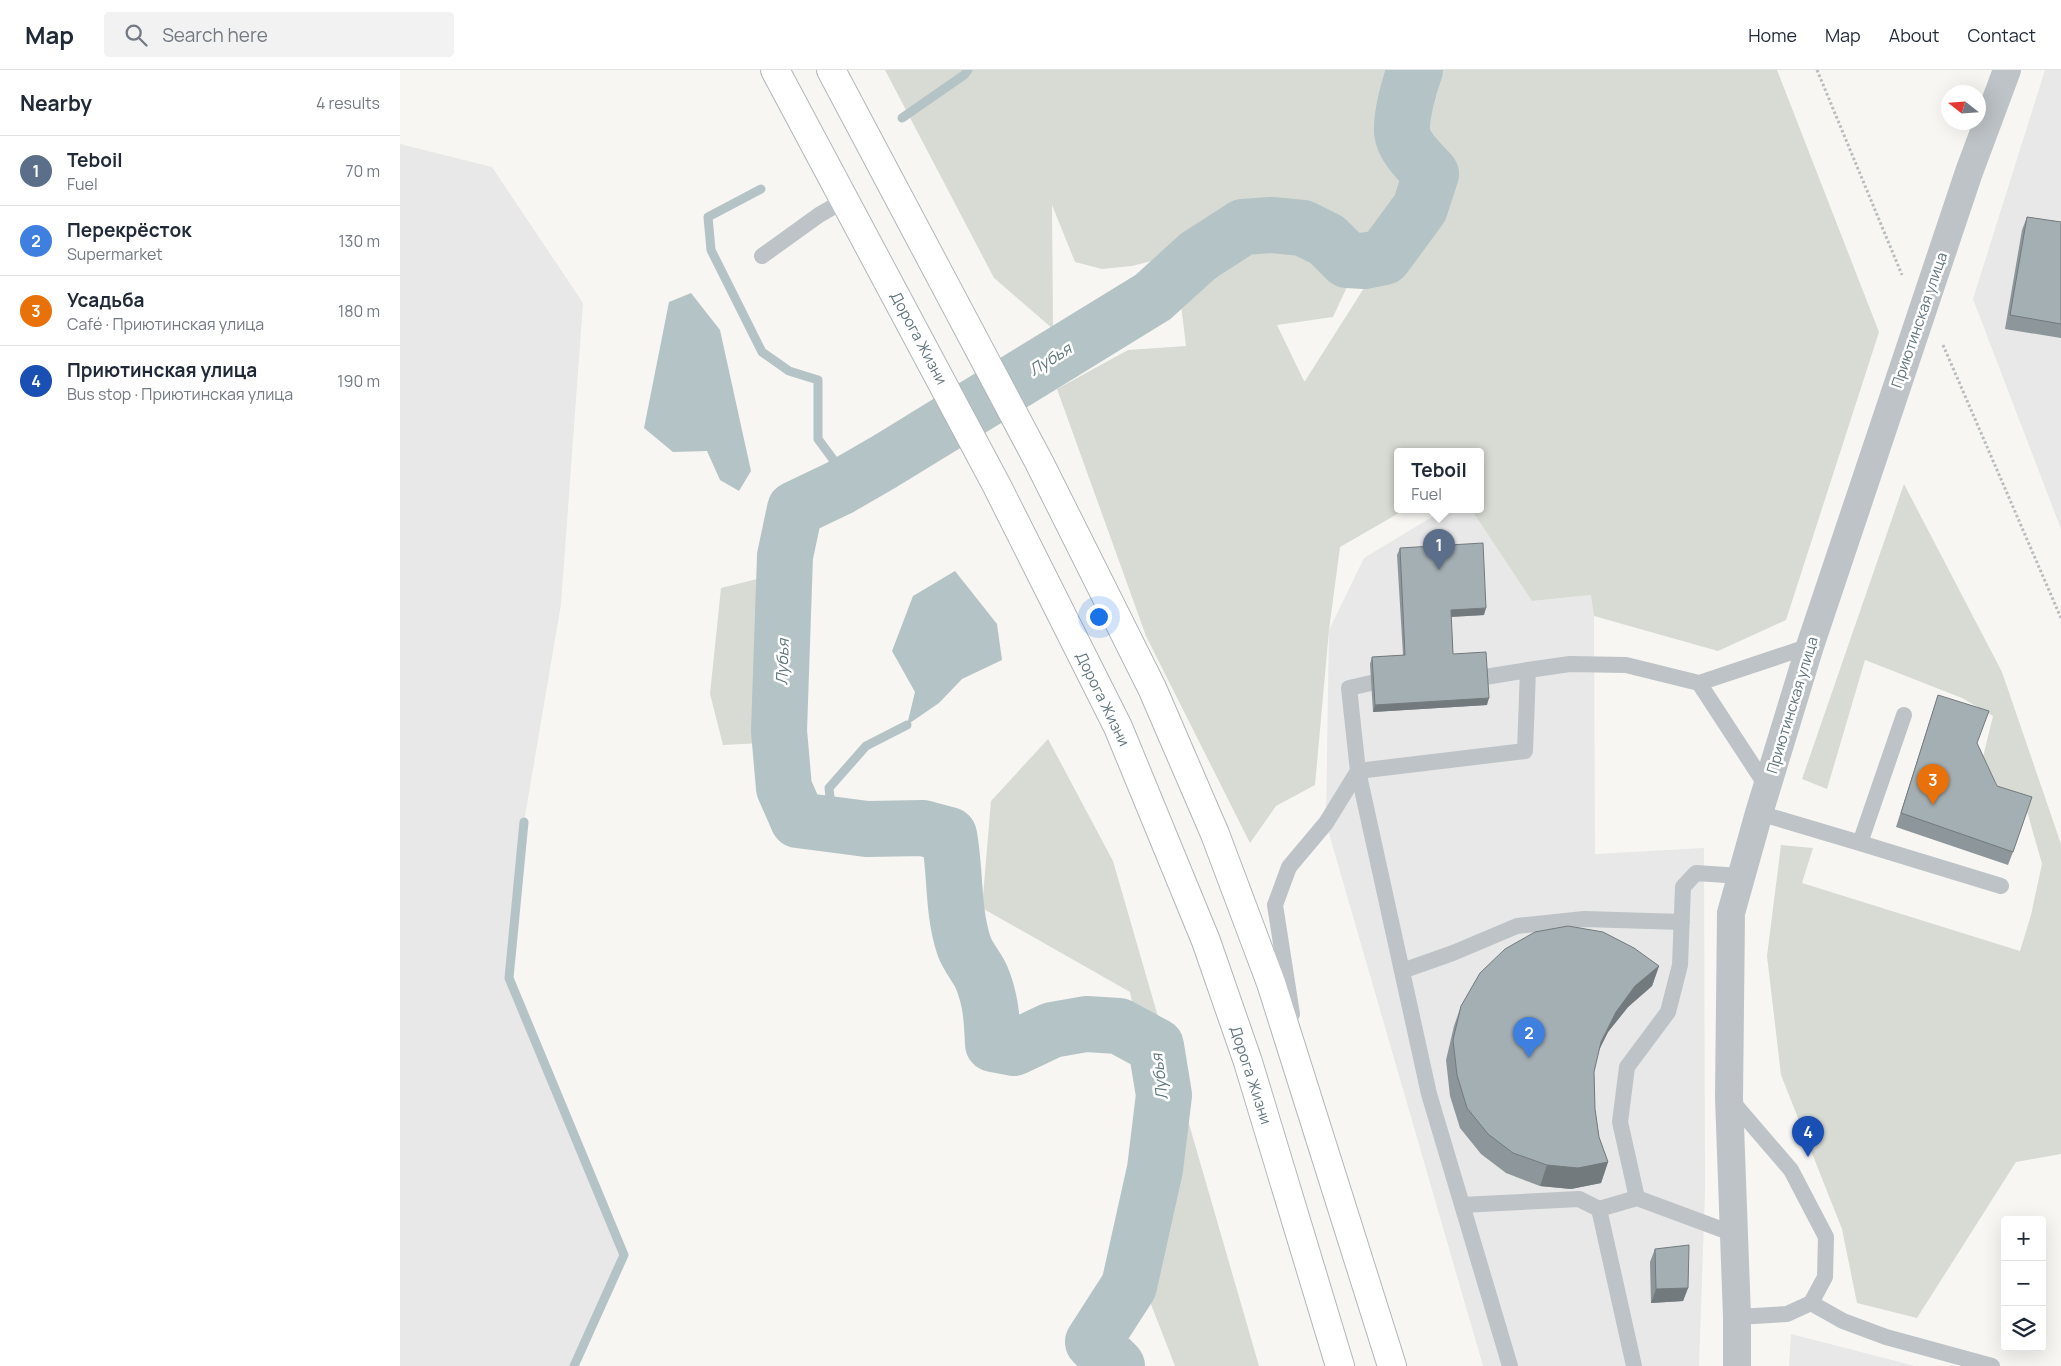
<!DOCTYPE html>
<html lang="en">
<head>
<meta charset="utf-8">
<style>
  body { margin:0; font-family:Manrope,sans-serif; background:#f2f2f3; color:#1f2937 }
  .controls { position:absolute; right:15px; bottom:15px; display:grid; overflow:hidden; border-radius:5px; box-shadow:0 5px 20px #0002 }
  .controls button { width:45px; height:45px; display:grid; place-items:center; padding:0; border:0; border-bottom:1px solid #e0e1e3; background:#fff; color:#1f2937; font:25px sans-serif }
  .compass { position:absolute; left:1541px; top:15px; width:45px; height:45px; border-radius:50%; background:#fff; box-shadow:0 5px 20px #0002; rotate:287deg }
  .you { position:absolute; left:698px; top:546px; width:18px; height:18px; margin:-12px; border:4px solid #fff; border-radius:50%; background:#1a73e8; box-shadow:0 0 0 8px #1a73e833 }
  .badge { display:grid; place-items:center; width:32px; height:32px; border-radius:50%; background:#b45309; color:#fff; font-size:16px; font-weight:700 }
  .pin { position:absolute; translate:-50% -41px; filter:drop-shadow(0 1px 2px #0008) }
  .pin::after { content:''; position:absolute; top:26px; width:18px; height:15px; background:inherit; clip-path:polygon(0 0,100% 0,50% 100%) }
  .popup { position:absolute; left:994px; top:378px; width:90px; height:65px; box-sizing:border-box; display:grid; place-content:center; border-radius:5px; background:#fff; filter:drop-shadow(0 1px 4px #0005); font-size:16px; white-space:nowrap; color:#747a83 }
  .popup b { font-size:19px; color:#1f2937 }
  .popup::after { content:''; position:absolute; left:50%; top:100%; margin-left:-10px; border:10px solid transparent; border-top-color:#fff }
  .list { margin:0; padding:0; list-style:none }
  h2 { display:flex; justify-content:space-between; align-items:center; height:65px; margin:0; padding:0 20px; font-size:21px }
  h2 small { font-size:16px; font-weight:400; color:#747a83 }
  .list li { display:grid; grid-template-columns:32px 1fr auto; gap:15px; align-items:center; box-sizing:border-box; height:70px; padding:0 20px; border-top:1px solid #e0e1e3 }
  .list b { display:block; font-size:19px; white-space:nowrap }
  .list p { margin:0; font-size:16px; white-space:nowrap; color:#747a83 }
  .list em { font-size:16px; font-style:normal; color:#747a83 }
  .icon { flex:none; width:28px; height:28px; fill:none; stroke:currentColor; stroke-width:2; stroke-linecap:round; stroke-linejoin:round }
  .map { position:relative; flex:none; width:1661px; height:1296px; overflow:hidden }
  header { display:flex; align-items:center; gap:30px; box-sizing:border-box; height:70px; padding:0 25px; background:#fff; border-bottom:1px solid #e0e1e3 }
  header strong { font-size:24px }
  nav { display:flex; gap:28px; margin-inline-start:auto; font-size:18px }
  .search { width:350px; height:45px; background:#f2f2f3; display:flex; align-items:center; gap:12px; box-sizing:border-box; padding:0 18px; border-radius:5px; color:#747a83; font-size:19px }
  main { display:flex }
  aside { flex:1; background:#fff }
  .map>svg:first-child { display:block }
  .built { fill:#e7e8e7 }
  .green { fill:#d7dbd3; fill-rule:evenodd }
  .water { fill:#b4c3c5 }
  .lines { fill:none; stroke-linecap:round; stroke-linejoin:round }
  .stream { stroke:#b4c3c5; stroke-width:9 }
  .river { stroke:#b4c3c5; stroke-width:56 }
  .secondary-casing { stroke:#b0b7ba; stroke-width:30 }
  .path { stroke:#b8bcbe; stroke-width:3; stroke-dasharray:2.5 2.5; stroke-linecap:butt }
  .service { stroke:#bdc3c6; stroke-width:16 }
  .tertiary { stroke:#bdc3c6; stroke-width:28 }
  .secondary { stroke:#fff; stroke-width:28 }
  .wall { fill:#8d969a }
  .shaded-wall { fill:#737a7d }
  .building { fill:#a4afb3; stroke:#737a7d }
  .labels { text-anchor:middle; dominant-baseline:central; stroke-width:5; stroke-linejoin:round; paint-order:stroke }
  .street-label { font-size:15px; fill:#62767e; stroke:#fff }
  .water-label { font-size:16px; font-style:italic; fill:#5e7679; stroke:#fff }
</style>
</head>
<body>
<header>
<strong>Map</strong>
<div class="search"><svg class="icon" aria-label="search" viewBox="0 0 24 24"><circle cx="10" cy="10" r="6"/><path d="M15 15l6 6"/></svg>Search here</div>
<nav><a>Home</a><a>Map</a><a>About</a><a>Contact</a></nav>
</header>
<main>
<aside>
<h2>Nearby<small>4 results</small></h2>
<ul class="list">
<li><span class="badge" style="background:#5c6f8a">1</span><div><b>Teboil</b><p>Fuel</p></div><em>70 m</em></li>
<li><span class="badge" style="background:#3f7fe0">2</span><div><b>Перекрёсток</b><p>Supermarket</p></div><em>130 m</em></li>
<li><span class="badge" style="background:#e8710a">3</span><div><b>Усадьба</b><p>Café · Приютинская улица</p></div><em>180 m</em></li>
<li><span class="badge" style="background:#1a4fb4">4</span><div><b>Приютинская улица</b><p>Bus stop · Приютинская улица</p></div><em>190 m</em></li>
</ul>
</aside>
<div class="map">
<svg width="1661" height="1296" viewBox="0 0 1661 1296">
  <rect width="100%" height="100%" fill="#f7f6f3"/>
  <path class="built" d="M1645,0H1661V459L1573,229Z
    M0,74L92,97L183,233L161,534L124,752L109,908L224,1185L174,1296H0Z
    M1045,439H1071L1132,531L1192,525L1194,546L1195,784L1304,778L1305,1122L1299,1296H1083L926,753L929,560L964,488Z
    M1391,1264L1515,1296H1389Z"/>
  <path class="green" d="M485,0H1377L1479,262L1386,550L1318,581L1194,546L1191,525L1132,531L1071,439H1080V381H998V439H1006L940,477L929,560L915,715L876,736L850,773L746,566L657,319L728,280L786,276L775,185L732,196L702,199L675,192L652,135L653,259L594,208ZM983,188L905,311H904L877,255L933,247L952,206Z
    M1504,414L1602,602L1661,774V1084L1616,1092L1517,1248L1457,1233L1442,1159L1381,1005L1367,886L1381,775L1413,778L1402,813L1620,881L1631,845L1642,794L1627,741L1602,725L1583,687L1593,646L1562,628L1465,590L1427,719L1402,709Z
    M361,508V673L323,675L310,624L321,518Z
    M648,669L713,791L859,1296H775L747,1224L749,1013L730,922L582,838L591,731Z"/>
  <path class="water" d="M291,223L320,260L351,401L339,421L320,410L307,381L273,382L244,358L269,232Z
    M555,501L597,554L602,590L562,609L539,633L507,655L515,622L492,581L513,526Z"/>
  <g class="lines">
    <path class="stream" d="M502,48L564,5L568,0
      M361,119L308,147L311,180L362,282L389,301L418,310V369L438,396L439,418
      M398,750L431,737L429,718L466,676L507,655
      M124,752L109,908L224,1185L174,1296"/>
    <path class="river" d="M717,1296L693,1272L729,1216L755,1099L764,1025L756,976L719,956L686,954L652,960L614,978L593,974C592,950 591,929 581,906C576,896 568,887 564,876C552,840 556,802 549,765L523,758L467,759L398,750L384,718L379,661L385,486L395,439L439,418L484,392L753,227L798,186L843,157L871,155L903,158L927,170L947,190L964,191L984,187L1020,138L1031,104C1021,93 1004,78 1002,62C1001,45 1009,16 1015,0"/>
    <g class="secondary-casing">
      <path id="secondary" d="M375,0L597,416L718,657L806,871L848,992L940,1296
        M431,0L639,392L752,618L815,764L871,913L992,1296"/>
    </g>
    <path class="path" d="M1417,0L1502,205
      M1543,275L1661,548"/>
    <path class="service" d="M362,186L419,145L445,130
      M1085,607L1128,600
      M971,613L949,618L958,701L1029,1024L1110,1296
      M1299,613L1367,717
      M958,701L1125,681L1128,600L1170,594L1226,595L1299,613L1410,576
      M1359,743L1460,773L1504,645
      M1460,773L1601,816
      M1002,901L1053,883L1117,856L1184,849L1282,852
      M892,944L875,835L889,797L926,753L958,701
      M1330,1029L1391,1100L1426,1167L1425,1207L1411,1233L1387,1244L1337,1247
      M1062,1135L1179,1129L1199,1139L1234,1296
      M1199,1139L1237,1128
      M1334,1164L1237,1128L1220,1052L1227,997L1268,942L1280,895L1283,817L1296,803L1341,806
      M1411,1233L1443,1251L1486,1267L1592,1296"/>
    <path class="tertiary" d="M1337,1296V1247L1329,1028L1331,843L1359,743L1410,576L1569,102L1607,0"/>
    <use href="#secondary" class="secondary"/>
  </g>
  <path class="wall" d="M1627,147L1661,152V268L1605,259L1622,160Z
    M1000,478L1084,545L1051,547L1053,584L1087,635L973,642L970,594L972,587L1003,585L997,485Z
    M1538,625L1577,673L1613,782L1608,795L1496,757Z
    M1259,896L1252,916L1228,937L1208,962L1198,982L1194,1002L1195,1039L1199,1067L1208,1092L1201,1113L1171,1119L1140,1116L1106,1103L1081,1084L1060,1058L1050,1026L1046,990L1054,956L1061,936Z
    M1255,1179L1288,1218L1283,1231L1251,1233L1250,1192Z"/>
  <path class="shaded-wall" d="M1086,538L1084,545L1048,547L1051,540Z
    M1089,628L1087,635L973,642L975,635Z
    M1259,896L1252,916L1228,937L1208,962L1193,992L1201,972L1216,942L1235,916Z
    M1208,1092L1201,1113L1171,1119L1140,1116L1147,1095Z
    M1288,1218L1283,1231L1251,1233L1256,1219Z"/>
  <path class="building" d="M1627,147L1661,152V254L1610,245Z
    M1083,473L1086,538L1051,540L1053,584L1086,582L1089,628L975,635L972,587L1005,585L1000,478Z
    M1538,625L1589,641L1577,673L1597,716L1632,727L1613,782L1501,743Z
    M1168,856L1203,862L1234,878L1259,896L1235,916L1216,942L1201,972L1194,1002L1195,1039L1199,1067L1208,1092L1178,1098L1147,1095L1113,1083L1088,1064L1067,1038L1057,1005L1053,970L1061,936L1080,903L1105,879L1135,862Z
    M1289,1175L1288,1218L1256,1219L1255,1179Z"/>
  <g class="labels">
    <g class="street-label">
      <text transform="translate(1519 250) rotate(-71)">Приютинская улица</text>
      <text transform="translate(519 268) rotate(62)">Дорога Жизни</text>
      <text transform="translate(703 629) rotate(64)">Дорога Жизни</text>
      <text transform="translate(1392 635) rotate(-73)">Приютинская улица</text>
      <text transform="translate(851 1005) rotate(72)">Дорога Жизни</text>
    </g>
    <g class="water-label">
      <text transform="translate(650 289) rotate(-32)">Лубья</text>
      <text transform="translate(382 592) rotate(-88)">Лубья</text>
      <text transform="translate(759 1007) rotate(-97)">Лубья</text>
    </g>
  </g>
</svg>
<div class="controls">
<button>+</button>
<button>−</button>
<button><svg class="icon" aria-label="layers" viewBox="0 0 24 24"><path d="M12 4l9 5-9 5-9-5zM3 14l9 5 9-5"/></svg></button>
</div>
<svg class="compass" viewBox="-18 -18 36 36"><path d="M0-13l5 13h-10z" fill="#e53935"/><path d="M0 13l5-13h-10z" fill="#747a83"/></svg>
<div class="you"></div>
<div class="pin badge" style="left:1039px;top:500px;background:#5c6f8a">1</div>
<div class="popup"><b>Teboil</b>Fuel</div>
<div class="pin badge" style="left:1129px;top:988px;background:#3f7fe0">2</div>
<div class="pin badge" style="left:1533px;top:735px;background:#e8710a">3</div>
<div class="pin badge" style="left:1408px;top:1087px;background:#1a4fb4">4</div>
</div>
</main>
</body>
</html>
